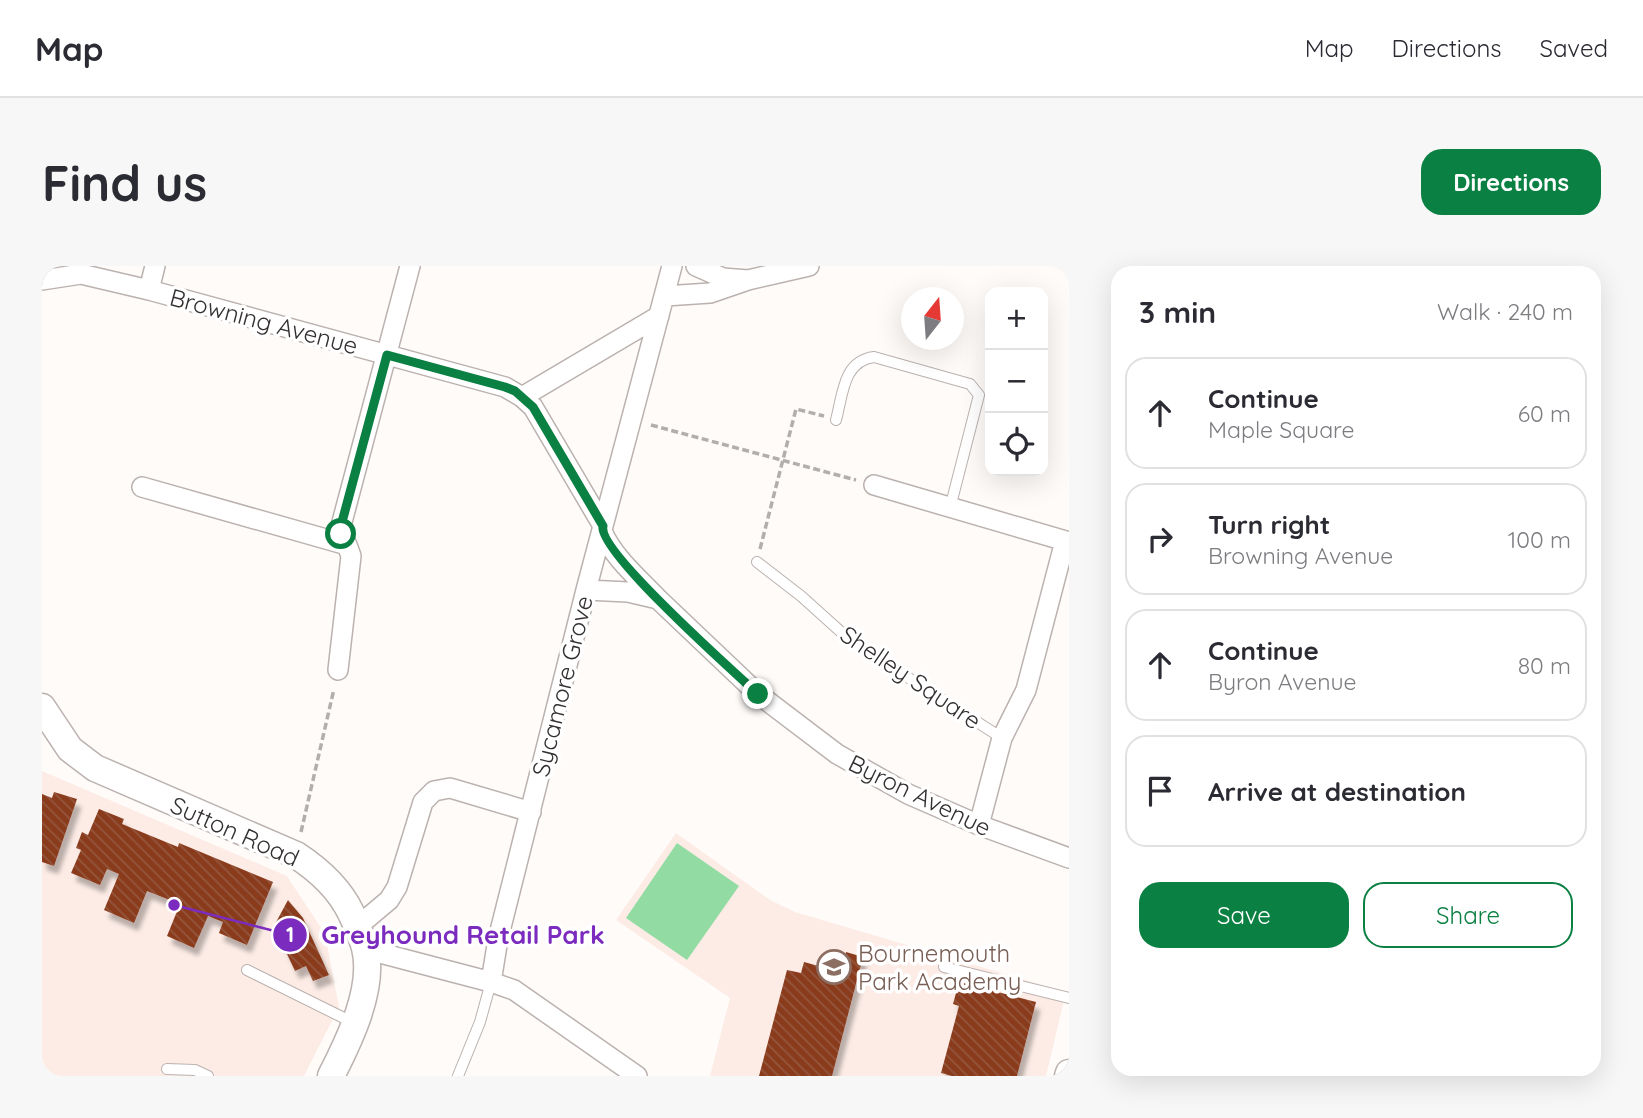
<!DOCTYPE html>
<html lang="en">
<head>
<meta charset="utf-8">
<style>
  body { margin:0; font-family:Quicksand,sans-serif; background:#f7f7f7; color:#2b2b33 }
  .controls { position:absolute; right:21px; top:21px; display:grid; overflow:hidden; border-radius:14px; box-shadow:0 7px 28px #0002 }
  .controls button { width:63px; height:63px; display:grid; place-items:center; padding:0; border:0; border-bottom:2px solid #e1e1e2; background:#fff; color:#2b2b33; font:35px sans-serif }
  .compass { position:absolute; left:859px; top:21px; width:63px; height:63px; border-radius:50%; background:#fff; box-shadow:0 7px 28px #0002; rotate:17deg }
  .stop { position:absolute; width:21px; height:21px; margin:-16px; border:5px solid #0b8043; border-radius:50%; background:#fff }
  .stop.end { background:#0b8043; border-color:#fff; box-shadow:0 2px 7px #0008 }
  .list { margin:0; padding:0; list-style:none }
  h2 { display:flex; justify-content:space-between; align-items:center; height:91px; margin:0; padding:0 28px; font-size:30px }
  h2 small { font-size:23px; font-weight:400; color:#7c7c81 }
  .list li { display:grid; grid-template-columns:46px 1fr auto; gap:21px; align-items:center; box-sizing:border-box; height:112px; margin:0 14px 14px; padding:0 14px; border:2px solid #e1e1e2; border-radius:21px }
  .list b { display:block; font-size:26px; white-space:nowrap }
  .list p { margin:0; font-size:23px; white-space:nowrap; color:#7c7c81 }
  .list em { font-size:23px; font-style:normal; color:#7c7c81 }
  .actions { display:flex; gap:14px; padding:21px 28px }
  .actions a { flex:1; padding:16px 0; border:2px solid #0b8043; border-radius:21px; text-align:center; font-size:24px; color:#0b8043 }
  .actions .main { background:#0b8043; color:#fff }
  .icon { flex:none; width:38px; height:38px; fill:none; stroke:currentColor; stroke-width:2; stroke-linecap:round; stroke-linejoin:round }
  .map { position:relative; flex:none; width:1027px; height:810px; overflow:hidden; border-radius:21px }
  header { display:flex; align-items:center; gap:42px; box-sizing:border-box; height:98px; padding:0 35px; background:#fff; border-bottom:2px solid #e1e1e2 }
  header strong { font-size:33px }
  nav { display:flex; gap:38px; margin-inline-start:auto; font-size:24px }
  .intro { display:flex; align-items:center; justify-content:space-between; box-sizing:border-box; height:168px; padding:0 42px }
  h1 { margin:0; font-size:49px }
  .button { padding:18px 32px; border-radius:21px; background:#0b8043; color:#fff; font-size:24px; font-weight:700 }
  main { display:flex; gap:42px; padding:0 42px }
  aside { flex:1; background:#fff; border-radius:21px; box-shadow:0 7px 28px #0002 }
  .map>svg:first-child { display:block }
  .built { fill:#fdece6 }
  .park { fill:#92dca3 }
  .building { fill:url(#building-back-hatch); filter:url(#shadow) }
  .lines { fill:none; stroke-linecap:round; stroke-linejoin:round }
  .lane-casing { stroke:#bbb2af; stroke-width:12 }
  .street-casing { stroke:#bbb2af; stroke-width:22 }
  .secondary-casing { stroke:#bbb2af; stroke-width:29 }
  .path { stroke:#b1aead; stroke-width:3.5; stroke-dasharray:7 3.5; stroke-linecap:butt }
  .lane { stroke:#fff; stroke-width:10 }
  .street { stroke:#fff; stroke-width:19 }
  .secondary { stroke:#fff; stroke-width:26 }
  .route { stroke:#0b8043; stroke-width:9 }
  .labels { text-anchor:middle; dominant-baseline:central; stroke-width:7; stroke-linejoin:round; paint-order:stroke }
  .street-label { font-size:24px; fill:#33302f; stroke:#fff }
  .education-label { font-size:24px; fill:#785e54; stroke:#fff; text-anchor:start }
  .leader { fill:none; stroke:#7b2cbf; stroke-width:2.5 }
  .callout-dot { fill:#7b2cbf; stroke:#fff; stroke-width:2.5 }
  .mark-label { font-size:21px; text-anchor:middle; font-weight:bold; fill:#fff }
  .callout-label { font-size:26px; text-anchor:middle; font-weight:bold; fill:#7b2cbf; stroke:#fff; stroke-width:7; stroke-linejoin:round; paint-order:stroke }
</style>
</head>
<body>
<header>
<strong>Map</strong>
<nav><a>Map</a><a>Directions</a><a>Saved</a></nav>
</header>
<div class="intro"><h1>Find us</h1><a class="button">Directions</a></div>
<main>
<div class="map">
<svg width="1027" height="810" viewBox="0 0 1027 810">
  <defs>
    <pattern id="building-back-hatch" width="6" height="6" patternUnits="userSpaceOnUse" patternTransform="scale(1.75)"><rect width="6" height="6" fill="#893b1c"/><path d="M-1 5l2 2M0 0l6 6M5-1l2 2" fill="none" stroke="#94563d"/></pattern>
    <filter id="shadow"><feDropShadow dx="4.5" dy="8" stdDeviation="2" flood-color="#0004"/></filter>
  </defs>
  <rect width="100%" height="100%" fill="#fefbf9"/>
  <path class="built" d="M0,505L245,610L283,668L297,741L262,810H0Z
    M634,567L728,634L753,646L1024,726L1004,810H668L688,732L574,654Z"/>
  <path class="park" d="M635,577L697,620L645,694L584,652Z"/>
  <path class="building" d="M12,526L35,533L12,600L0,596V528L10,532Z
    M57,543L82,553L80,558L136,581L137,577L231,616L205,679L177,667L181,656L166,650L152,682L125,670L138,638L105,625L92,657L62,644L77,608L65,603L58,619L29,607L39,584L34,582L40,566L46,569Z
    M246,634L261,652L287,709L271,715L264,700L253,705L232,660Z
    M804,686L821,691L790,810H717L745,704L759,707L762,696L798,706Z
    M917,716L994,736L975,810H910L899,807L917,740L911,738Z"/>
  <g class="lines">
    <g class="lane-casing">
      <path id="lane" d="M794,154C801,128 801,95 832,91L928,118L937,129L908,242
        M715,296L759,330L809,375L960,472
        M902,701L1027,732
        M205,704L312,757
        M125,803L153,804L166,810
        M416,810L438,756L449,716"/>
    </g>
    <g class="street-casing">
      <path id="street" d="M0,14L39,8L107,24L463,121L480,131L617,50
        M706,14L767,0
        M107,24L113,0
        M623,30L668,27L706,14L681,12L654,0
        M480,131L491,141L561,260
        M832,219L1027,276
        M100,221L305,279L299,268L300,256L368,0
        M544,324L586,326L616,333C596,312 571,291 560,265
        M616,333L716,428L795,488L866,528L937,559L1027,592
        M296,404L309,290L305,279
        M937,559L960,472L984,424L1023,275
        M316,660L347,634L355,621L381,536L392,525L408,522L489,546
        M323,683L449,716L456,673L544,324L630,0
        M449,716L472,724L595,810"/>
    </g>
    <g class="secondary-casing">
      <path id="secondary" d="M0,441L28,483L53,502L254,589C277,604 297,622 309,647C314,658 320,670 323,682C333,722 307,775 289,810
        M1026,810L1027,807"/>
    </g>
    <path class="path" d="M609,159L814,214
      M718,283L754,143L782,150
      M259,566L292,423"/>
    <use href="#lane" class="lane"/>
    <use href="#street" class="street"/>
    <use href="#secondary" class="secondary"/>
  </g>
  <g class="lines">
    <path class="route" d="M299,268L300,256L345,89L463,121L473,125L491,141L561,260C555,284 692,406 716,428"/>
  </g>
  <defs>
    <g id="school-ring" transform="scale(1.75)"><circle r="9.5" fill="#fff" stroke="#8d6e63" stroke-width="1.5"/><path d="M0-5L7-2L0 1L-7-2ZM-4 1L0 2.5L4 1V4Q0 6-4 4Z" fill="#8d6e63"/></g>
  </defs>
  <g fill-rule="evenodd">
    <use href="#school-ring" x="792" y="701"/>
  </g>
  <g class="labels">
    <g class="street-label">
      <text transform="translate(222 55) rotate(15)">Browning Avenue</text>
      <text transform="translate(869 411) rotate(34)">Shelley Square</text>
      <text transform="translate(520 420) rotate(-76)">Sycamore Grove</text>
      <text transform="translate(878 529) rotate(26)">Byron Avenue</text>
      <text transform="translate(193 565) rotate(24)">Sutton Road</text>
    </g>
    <g class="education-label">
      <text x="816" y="687">Bournemouth<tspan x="816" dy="28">Park Academy</tspan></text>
    </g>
  </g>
  <path class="leader" d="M132 639L248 669"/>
  <g class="callout-dot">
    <circle cx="132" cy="639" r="7"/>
    <circle cx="248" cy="669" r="18"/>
  </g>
  <g class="mark-label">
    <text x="248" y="676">1</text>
  </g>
  <g class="callout-label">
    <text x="421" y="678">Greyhound Retail Park</text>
  </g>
</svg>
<div class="controls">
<button>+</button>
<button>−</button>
<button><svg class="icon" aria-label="locate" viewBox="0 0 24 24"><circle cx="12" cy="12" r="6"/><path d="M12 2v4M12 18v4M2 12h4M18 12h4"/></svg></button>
</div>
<svg class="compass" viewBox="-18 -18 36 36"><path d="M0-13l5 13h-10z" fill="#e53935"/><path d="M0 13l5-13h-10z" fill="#7c7c81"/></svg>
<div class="stop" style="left:299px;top:268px"></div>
<div class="stop end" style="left:716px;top:428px"></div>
</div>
<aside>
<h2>3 min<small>Walk · 240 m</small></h2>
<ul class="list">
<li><svg class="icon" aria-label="ahead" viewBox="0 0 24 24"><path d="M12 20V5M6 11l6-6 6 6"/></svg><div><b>Continue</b><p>Maple Square</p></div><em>60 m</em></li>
<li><svg class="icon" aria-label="right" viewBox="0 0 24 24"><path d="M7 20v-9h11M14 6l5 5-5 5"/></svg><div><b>Turn right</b><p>Browning Avenue</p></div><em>100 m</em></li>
<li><svg class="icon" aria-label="ahead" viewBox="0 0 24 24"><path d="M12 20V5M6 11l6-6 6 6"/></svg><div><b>Continue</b><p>Byron Avenue</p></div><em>80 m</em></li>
<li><svg class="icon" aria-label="arrive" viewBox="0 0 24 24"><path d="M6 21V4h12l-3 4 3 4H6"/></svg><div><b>Arrive at destination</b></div></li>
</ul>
<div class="actions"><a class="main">Save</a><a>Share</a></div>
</aside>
</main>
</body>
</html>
